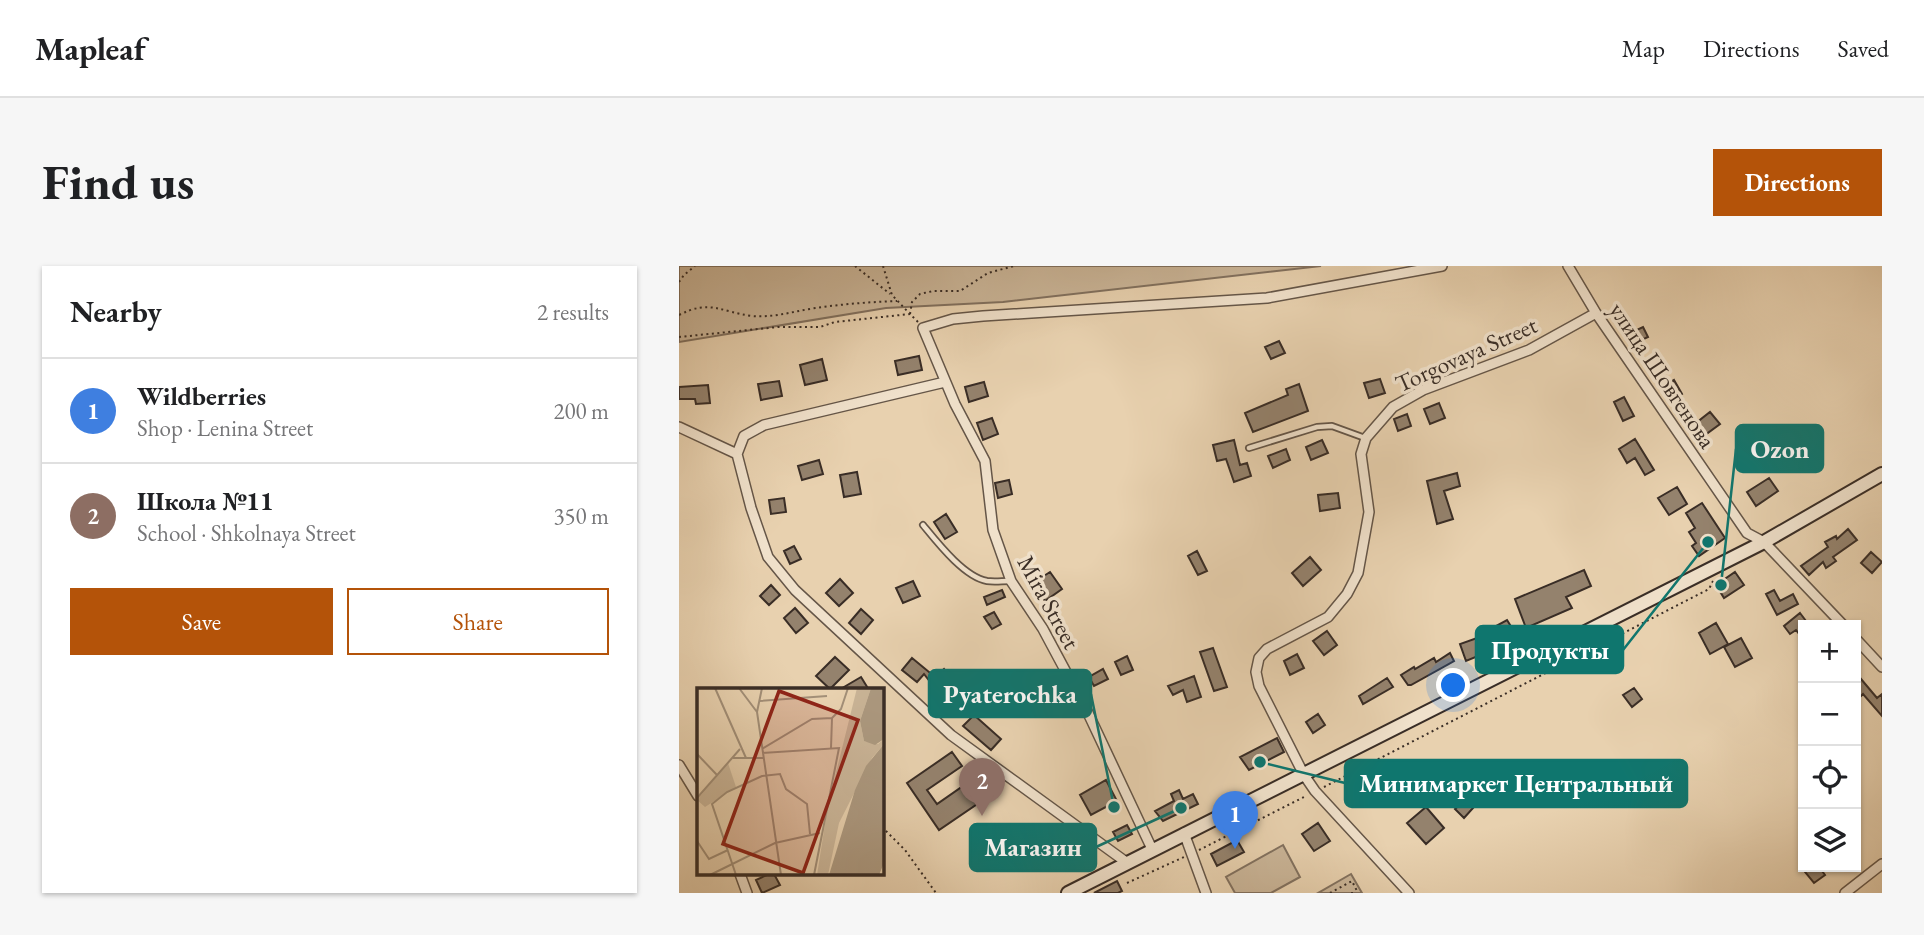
<!DOCTYPE html>
<html lang="en">
<head>
<meta charset="utf-8">
<style>
  body { margin:0; font-family:"EB Garamond",serif; background:#f6f6f6; color:#202124 }
  .controls { position:absolute; right:21px; bottom:21px; display:grid; overflow:hidden; border-radius:0px; box-shadow:0 2px 5px #0004 }
  .controls button { width:63px; height:63px; display:grid; place-items:center; padding:0; border:0; border-bottom:2px solid #e0e0e0; background:#fff; color:#202124; font:35px sans-serif }
  .you { position:absolute; left:775px; top:420px; width:24px; height:24px; margin:-18px; border:5px solid #fff; border-radius:50%; background:#1a73e8; box-shadow:0 0 0 10px #1a73e833 }
  .badge { display:grid; place-items:center; width:46px; height:46px; border-radius:50%; background:#b45309; color:#fff; font-size:23px; font-weight:700 }
  .pin { position:absolute; translate:-50% -58px; filter:drop-shadow(0 2px 4px #0008) }
  .pin::after { content:''; position:absolute; top:37px; width:24px; height:21px; background:inherit; clip-path:polygon(0 0,100% 0,50% 100%) }
  .list { margin:0; padding:0; list-style:none }
  h2 { display:flex; justify-content:space-between; align-items:center; height:91px; margin:0; padding:0 28px; font-size:30px }
  h2 small { font-size:23px; font-weight:400; color:#757577 }
  .list li { display:grid; grid-template-columns:46px 1fr auto; gap:21px; align-items:center; box-sizing:border-box; height:105px; padding:0 28px; border-top:2px solid #e0e0e0 }
  .list b { display:block; font-size:26px; white-space:nowrap }
  .list p { margin:0; font-size:23px; white-space:nowrap; color:#757577 }
  .list em { font-size:23px; font-style:normal; color:#757577 }
  .actions { display:flex; gap:14px; padding:21px 28px }
  .actions a { flex:1; padding:16px 0; border:2px solid #b45309; border-radius:0px; text-align:center; font-size:24px; color:#b45309 }
  .actions .main { background:#b45309; color:#fff }
  .icon { flex:none; width:38px; height:38px; fill:none; stroke:currentColor; stroke-width:2; stroke-linecap:round; stroke-linejoin:round }
  .map { position:relative; flex:none; width:1203px; height:627px; overflow:hidden; border-radius:0px }
  header { display:flex; align-items:center; gap:42px; box-sizing:border-box; height:98px; padding:0 35px; background:#fff; border-bottom:2px solid #e0e0e0 }
  header strong { font-size:33px }
  nav { display:flex; gap:38px; margin-inline-start:auto; font-size:24px }
  .intro { display:flex; align-items:center; justify-content:space-between; box-sizing:border-box; height:168px; padding:0 42px }
  h1 { margin:0; font-size:49px }
  .button { padding:18px 32px; border-radius:0px; background:#b45309; color:#fff; font-size:24px; font-weight:700 }
  main { display:flex; gap:42px; padding:0 42px }
  aside { flex:1; background:#fff; border-radius:0px; box-shadow:0 2px 5px #0004 }
  .map>svg:first-child { display:block }
  .green { fill:#cab598; stroke:#82715f; stroke-width:2 }
  .building { fill:#94826d; stroke:#392d26; stroke-width:2 }
  .lines { fill:none; stroke-linecap:round; stroke-linejoin:round }
  .lane-casing { stroke:#655648; stroke-width:8 }
  .street-casing { stroke:#655648; stroke-width:12 }
  .secondary-casing { stroke:#392d26; stroke-width:16 }
  .path { stroke:#392d26; stroke-width:2; stroke-dasharray:2 3.5; stroke-linecap:butt }
  .lane { stroke:#f0e1cb; stroke-width:4.5 }
  .street { stroke:#f0e1cb; stroke-width:9 }
  .secondary { stroke:#f0e1cb; stroke-width:12 }
  .labels { text-anchor:middle; dominant-baseline:central; stroke-width:7; stroke-linejoin:round; paint-order:stroke }
  .street-label { font-size:24px; fill:#392d26; stroke:#f0e1cb }
  .inset-road { fill:none; stroke:#a28f78; stroke-width:2 }
  .view { fill:#8f2418; fill-opacity:0.15; stroke:#8f2418; stroke-width:3.5 }
  .inset-edge { fill:none; stroke:#392d26; stroke-width:3.5 }
  .leader { fill:none; stroke:#0f766e; stroke-width:2.5 }
  .callout-dot { fill:#0f766e; stroke:#f0e1cb; stroke-width:2.5 }
  .callout { fill:#0f766e; stroke:#0f766e; stroke-width:2.5 }
  .callout-label { font-size:26px; text-anchor:middle; font-weight:bold; fill:#fff }
</style>
</head>
<body>
<header>
<strong>Mapleaf</strong>
<nav><a>Map</a><a>Directions</a><a>Saved</a></nav>
</header>
<div class="intro"><h1>Find us</h1><a class="button">Directions</a></div>
<main>
<aside>
<h2>Nearby<small>2 results</small></h2>
<ul class="list">
<li><span class="badge" style="background:#3f7fe0">1</span><div><b>Wildberries</b><p>Shop · Lenina Street</p></div><em>200 m</em></li>
<li><span class="badge" style="background:#8d6e63">2</span><div><b>Школа №11</b><p>School · Shkolnaya Street</p></div><em>350 m</em></li>
</ul>
<div class="actions"><a class="main">Save</a><a>Share</a></div>
</aside>
<div class="map">
<svg width="1203" height="627" viewBox="0 0 1203 627">
  <rect width="100%" height="100%" fill="#e8d1af"/>
  <filter id="stains"><feTurbulence type="fractalNoise" baseFrequency=".00286" numOctaves="4"/><feColorMatrix values="0 0 0 0 .2 0 0 0 0 .09 0 0 0 0 .02 0 0 0 .5 -.17"/></filter>
  <radialGradient id="worn" r=".72"><stop offset=".6" stop-color="#630" stop-opacity="0"/><stop offset="1" stop-color="#630" stop-opacity=".3"/></radialGradient>
  <path class="green" d="M0,0H642L324,36L207,42L0,76Z
    M604,579L621,611L592,627H556L547,611Z
    M672,608L683,627H639Z"/>
  <path class="building" d="M964,61L969,71L954,78L949,68Z
    M600,75L606,87L592,93L586,81Z
    M240,90L243,104L219,109L216,95Z
    M143,93L148,114L126,119L121,99Z
    M701,113L706,127L690,132L685,117Z
    M995,114L1003,128L993,134L985,120Z
    M100,115L103,130L82,134L79,118Z
    M305,116L309,130L290,136L286,121Z
    M620,118L629,145L574,166L566,147L609,129L607,123Z
    M29,119L31,137L17,138L16,133H0V121Z
    M945,131L955,150L944,155L935,136Z
    M760,137L766,152L751,158L745,143Z
    M1031,146L1041,158L1026,169L1017,157Z
    M728,148L732,160L719,165L715,153Z
    M313,152L319,168L304,174L298,157Z
    M956,173L975,204L966,209L956,192L948,197L940,183Z
    M555,174L561,199L568,197L572,210L555,216L547,193L538,195L534,179Z
    M643,174L649,187L632,194L627,181Z
    M607,183L611,194L594,202L589,190Z
    M140,194L144,208L123,214L119,200Z
    M178,206L182,228L165,231L161,209Z
    M778,207L781,220L765,225L774,253L758,258L748,215Z
    M1090,212L1099,225L1077,240L1068,226Z
    M330,214L333,228L319,232L316,217Z
    M998,221L1008,238L990,249L979,232Z
    M659,227L661,242L641,245L639,229Z
    M105,232L107,246L92,248L90,234Z
    M1023,237L1046,272L1020,290L1013,280L1017,277L1010,266L1016,262L1007,247Z
    M267,248L278,266L266,273L255,256Z
    M1169,263L1178,274L1154,291L1157,295L1147,302L1144,296L1130,309L1122,300L1149,281L1146,276L1157,270L1158,273Z
    M115,280L122,293L111,298L105,285Z
    M518,285L528,305L519,309L509,290Z
    M1192,286L1203,296L1193,307L1182,297Z
    M631,291L642,304L624,320L613,307Z
    M905,304L912,320L887,331L893,342L847,362L836,333Z
    M371,306L383,323L366,335L354,317Z
    M1056,306L1065,319L1045,332L1037,319Z
    M161,313L174,327L160,340L147,327Z
    M234,315L241,330L224,337L217,322Z
    M92,319L101,329L90,339L81,330Z
    M323,324L326,331L308,339L305,331Z
    M1095,324L1101,335L1114,328L1119,338L1098,349L1087,328Z
    M116,342L129,357L117,367L105,352Z
    M182,343L194,354L182,368L170,357Z
    M315,346L322,358L313,363L305,351Z
    M1121,347L1130,359H1124V373L1117,364L1111,368L1105,360Z
    M828,354L836,367L816,379L808,365Z
    M1037,357L1049,378L1031,388L1020,367Z
    M648,365L658,379L645,389L634,375Z
    M798,372L804,388L787,395L781,378Z
    M1062,372L1073,392L1056,401L1045,381Z
    M534,382L548,421L535,425L521,386Z
    M771,387L775,395L732,419H729L722,409L735,401L736,403L755,392L757,396Z
    M618,388L625,402L611,409L605,395Z
    M448,390L454,404L442,409L436,396Z
    M156,391L170,404L151,423L137,410Z
    M233,392L256,411L265,403L287,431L272,443L245,408L238,416L223,404Z
    M424,403L429,413L415,420L410,411Z
    M515,410L522,431L508,436L504,424L494,429L489,420Z
    M182,411L190,424H160Z
    M708,412L714,421L684,438L680,430Z
    M1182,413L1198,432L1203,428V450L1184,428L1180,432L1177,428V417Z
    M955,422L963,433L953,441L944,429Z
    M639,448L646,459L634,467L627,456Z
    M295,449L322,473L312,484L284,460Z
    M598,472L605,486L570,504L561,491Z
    M273,486L283,500L248,524L258,538L297,511L310,530L260,564L228,517Z
    M427,514L438,535L412,549L401,529Z
    M500,524L504,533L514,528L519,538L484,555L476,545L495,535L492,528Z
    M786,534L794,542L785,552L776,543Z
    M747,541L765,562L747,578L728,557Z
    M639,557L651,575L635,585L623,568Z
    M448,559L453,568L439,575L434,566Z
    M558,574L565,586L538,600L532,588Z
    M1132,601H1140L1146,609L1135,617L1126,606Z
    M90,608H95L101,619L83,627L77,614Z
    M438,615L443,625L439,627H415Z"/>
  <g class="lines">
    <g class="lane-casing">
      <path id="lane" d="M570,182L638,161L653,160L686,172
        M244,259C258,276 285,311 308,315C315,316 323,315 331,315"/>
    </g>
    <g class="street-casing">
      <path id="street" d="M889,0L917,47L1068,267L1085,276L1164,359
        M0,161L58,188
        M58,188L72,242L89,291L116,324L272,469L447,596
        M58,188L65,170L85,159L266,116
        M1177,373L1203,401
        M0,499L19,530
        M505,567L527,627
        M473,583L409,447L364,363L332,315L314,264L306,195L276,138L244,62L274,53L304,50L588,32L763,0
        M61,608L68,627
        M730,627L636,525L625,509L580,420L577,406L580,392L588,383L649,351L668,328L679,307L690,246L682,188L687,172L714,141L744,124L850,84L917,47
        M1166,627L1203,598"/>
    </g>
    <g class="secondary-casing">
      <path id="secondary" d="M389,627L1085,276L1203,208"/>
    </g>
    <path class="path" d="M176,0L211,28
      M204,0L213,29L230,47
      M0,16L5,9L16,0
      M231,48L233,36L241,28L254,25H281L309,7L335,0
      M0,49C31,33 42,46 73,50C95,52 115,45 137,42C164,38 191,36 218,35
      M0,71L99,61H141L156,56L231,48L239,56
      M645,521L1030,323L1034,315
      M203,561L226,584L257,627
      M520,584L627,530
      M448,617L505,591
      M651,627L673,615L679,627
      M672,627H676"/>
    <use href="#lane" class="lane"/>
    <use href="#street" class="street"/>
    <use href="#secondary" class="secondary"/>
  </g>
  <g class="labels">
    <g class="street-label">
      <text transform="translate(787 88) rotate(-24)">Torgovaya Street</text>
      <text transform="translate(984 109) rotate(56)">улица Шовгенова</text>
      <text transform="translate(370 336) rotate(61)">Mira Street</text>
    </g>
  </g>
  <g transform="translate(18 422)">
    <rect width="187" height="187" fill="#e8d1af"/>
    <path d="M160,0H174L163,33L167,53L181,56L187,51V56L175,70L142,135L131,187H120L131,117ZM31,75L39,99L8,119L0,112Z" fill="#cab598"/>
    <path d="M174,0H187V51L178,57L167,53L163,33ZM187,56V175L182,187H132L158,102L169,78Z" fill="#ac9980"/>
    <path class="inset-road" d="M18,0L49,70M42,0L60,24M65,0L60,24L84,187M62,13L130,8M135,30L144,21L151,0M134,60L135,30M65,61L115,31L135,30M65,65L142,60L117,187M0,66L20,87M36,70H66M0,110L43,61M0,153L12,171L31,162M13,187L78,155L123,145M39,187L15,116L30,104L65,88L83,86L89,101L110,116L113,146"/>
    <path class="view" d="M82,3L161,32L106,185L26,156Z"/>
    <rect width="187" height="187" class="inset-edge"/>
  </g>
  <path class="leader" d="M1042 319L1057 183M1029 276L944 384M435 541L412 428M581 496L666 517M502 542L417 581"/>
  <g class="callout-dot">
    <circle cx="1042" cy="319" r="7"/>
    <circle cx="1029" cy="276" r="7"/>
    <circle cx="435" cy="541" r="7"/>
    <circle cx="581" cy="496" r="7"/>
    <circle cx="502" cy="542" r="7"/>
  </g>
  <g class="callout">
    <rect x="1057" y="159" width="87" height="47" rx="7"/>
    <rect x="797" y="360" width="147" height="47" rx="7"/>
    <rect x="250" y="404" width="162" height="47" rx="7"/>
    <rect x="666" y="494" width="342" height="47" rx="7"/>
    <rect x="291" y="558" width="126" height="47" rx="7"/>
  </g>
  <g class="callout-label">
    <text x="1101" y="192">Ozon</text>
    <text x="871" y="393">Продукты</text>
    <text x="331" y="437">Pyaterochka</text>
    <text x="837" y="526">Минимаркет Центральный</text>
    <text x="354" y="590">Магазин</text>
  </g>
  <rect width="100%" height="100%" filter="url(#stains)"/>
  <rect width="100%" height="100%" fill="url(#worn)"/>
</svg>
<div class="controls">
<button>+</button>
<button>−</button>
<button><svg class="icon" aria-label="locate" viewBox="0 0 24 24"><circle cx="12" cy="12" r="6"/><path d="M12 2v4M12 18v4M2 12h4M18 12h4"/></svg></button>
<button><svg class="icon" aria-label="layers" viewBox="0 0 24 24"><path d="M12 4l9 5-9 5-9-5zM3 14l9 5 9-5"/></svg></button>
</div>
<div class="you"></div>
<div class="pin badge" style="left:556px;top:583px;background:#3f7fe0">1</div>
<div class="pin badge" style="left:303px;top:550px;background:#8d6e63">2</div>
</div>
</main>
</body>
</html>
